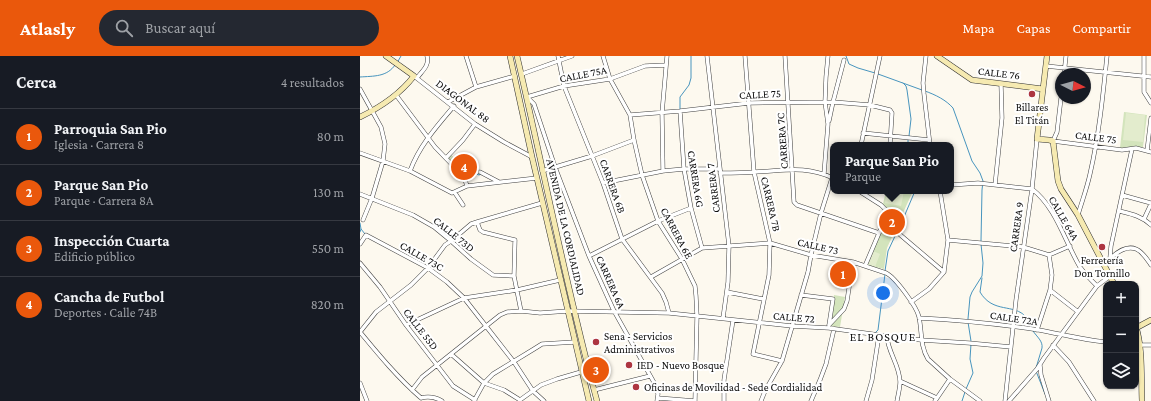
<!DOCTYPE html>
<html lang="es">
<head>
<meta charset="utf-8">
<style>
  body { margin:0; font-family:"Crimson Pro",serif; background:#242831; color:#f1f3f6 }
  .controls { position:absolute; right:12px; bottom:12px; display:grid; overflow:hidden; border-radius:8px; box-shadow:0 1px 3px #0004 }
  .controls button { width:36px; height:36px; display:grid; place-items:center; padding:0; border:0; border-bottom:1px solid #363941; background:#171b24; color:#f1f3f6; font:20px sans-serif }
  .compass { position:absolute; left:695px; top:12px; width:36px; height:36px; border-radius:50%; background:#171b24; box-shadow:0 1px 3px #0004; rotate:96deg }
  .you { position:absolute; left:523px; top:237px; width:14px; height:14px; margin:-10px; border:3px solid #fff; border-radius:50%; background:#1a73e8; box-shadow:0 0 0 6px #1a73e833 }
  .badge { display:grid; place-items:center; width:26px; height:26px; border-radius:50%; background:#ea580c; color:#fff; font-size:13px; font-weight:700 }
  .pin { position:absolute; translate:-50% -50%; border:2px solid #fff; box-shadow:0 1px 4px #0006 }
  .popup { position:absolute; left:470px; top:86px; width:124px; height:52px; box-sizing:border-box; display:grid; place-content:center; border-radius:8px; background:#171b24; filter:drop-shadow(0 1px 3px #0005); font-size:13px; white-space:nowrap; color:#9ea1a6 }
  .popup b { font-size:15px; color:#f1f3f6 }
  .popup::after { content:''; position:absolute; left:50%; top:100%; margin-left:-8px; border:8px solid transparent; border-top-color:#171b24 }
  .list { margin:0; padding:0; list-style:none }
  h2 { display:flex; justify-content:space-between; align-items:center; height:52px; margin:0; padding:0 16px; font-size:17px }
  h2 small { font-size:13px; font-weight:400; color:#9ea1a6 }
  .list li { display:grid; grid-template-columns:26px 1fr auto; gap:12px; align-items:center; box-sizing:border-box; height:56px; padding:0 16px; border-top:1px solid #363941 }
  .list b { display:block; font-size:15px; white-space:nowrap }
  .list p { margin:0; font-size:13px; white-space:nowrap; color:#9ea1a6 }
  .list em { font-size:13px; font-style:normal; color:#9ea1a6 }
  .icon { flex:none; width:22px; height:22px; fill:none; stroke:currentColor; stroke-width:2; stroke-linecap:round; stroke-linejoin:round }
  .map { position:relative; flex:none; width:791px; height:345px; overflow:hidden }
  header { display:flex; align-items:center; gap:24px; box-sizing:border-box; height:56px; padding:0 20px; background:#ea580c; color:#fff }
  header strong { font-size:19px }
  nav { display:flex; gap:22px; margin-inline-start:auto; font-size:14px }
  .search { width:280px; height:36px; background:#242831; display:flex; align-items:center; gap:10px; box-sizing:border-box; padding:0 14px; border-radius:22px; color:#9ea1a6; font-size:15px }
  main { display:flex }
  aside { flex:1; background:#171b24 }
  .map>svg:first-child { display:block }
  .green { fill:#d3e4bc }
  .pitch { fill:#e3eccd }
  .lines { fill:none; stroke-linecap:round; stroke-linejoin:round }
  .stream { stroke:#4895be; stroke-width:1 }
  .street-casing { stroke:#404040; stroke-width:4.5 }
  .secondary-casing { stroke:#2f2f2f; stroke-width:6 }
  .street { stroke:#fff; stroke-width:3.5 }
  .secondary { stroke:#f6eab1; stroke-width:5 }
  .poi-dot { fill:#ad3541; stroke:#fff; stroke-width:1.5 }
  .labels { text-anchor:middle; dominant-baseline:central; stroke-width:4; stroke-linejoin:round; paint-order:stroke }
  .street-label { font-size:11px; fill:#0d0d0d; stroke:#fff }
  .poi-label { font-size:11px; fill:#0d0d0d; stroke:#fff; text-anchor:start }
  .neighbourhood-label { font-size:12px; letter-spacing:1px; fill:#0d0d0d; stroke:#fff }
</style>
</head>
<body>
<header>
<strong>Atlasly</strong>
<div class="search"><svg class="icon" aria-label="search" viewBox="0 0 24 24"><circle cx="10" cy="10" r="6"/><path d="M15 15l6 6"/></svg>Buscar aquí</div>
<nav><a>Mapa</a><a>Capas</a><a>Compartir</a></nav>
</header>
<main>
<aside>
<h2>Cerca<small>4 resultados</small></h2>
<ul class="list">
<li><span class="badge">1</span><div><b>Parroquia San Pio</b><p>Iglesia · Carrera 8</p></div><em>80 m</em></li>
<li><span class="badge">2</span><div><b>Parque San Pio</b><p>Parque · Carrera 8A</p></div><em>130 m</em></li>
<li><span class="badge">3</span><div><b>Inspección Cuarta</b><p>Edificio público</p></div><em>550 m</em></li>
<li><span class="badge">4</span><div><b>Cancha de Futbol</b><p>Deportes · Calle 74B</p></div><em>820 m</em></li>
</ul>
</aside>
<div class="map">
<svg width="791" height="345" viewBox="0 0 791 345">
  <rect width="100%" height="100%" fill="#fdf9ef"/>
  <path class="green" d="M764,56L787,59L783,91H772L760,92Z
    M91,99L99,105L120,114L118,117L114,116L104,117L88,102Z
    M526,135H553L527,192L524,213L507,209L519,177L530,155L523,148Z
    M474,239L485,241L480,271L470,270Z"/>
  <path class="pitch" d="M766,57L785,59L783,86L763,84Z
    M527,135H544L541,150L525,147Z
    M513,195L520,198L515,211L508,208Z"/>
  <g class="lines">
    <path class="stream" d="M486,0L489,8L498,12L515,17
      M37,7L41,0
      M518,18L562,34
      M0,21C14,20 27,21 35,9
      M543,27L546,30L547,34L551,63L549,80
      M565,35C576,39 586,44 593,52L612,105L620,117L623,125L622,134L621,185
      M320,54V41L329,29L331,22V0
      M548,89V84
      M103,118L114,117L119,119L121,118
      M0,167L1,173L0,176
      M1,173L5,178
      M538,175L555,135
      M525,215L528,195L536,178
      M622,222L620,236C633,258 654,247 666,261C668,264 670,269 672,272
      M608,263L610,241L612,236L622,220L623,207L621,188
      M608,266L611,285
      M673,275C677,281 683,285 682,292L676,312
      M515,277L518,274L525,218
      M676,315L685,338
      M606,333L613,317L610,303L611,288
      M602,345L605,336"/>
    <g class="street-casing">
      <path id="street" d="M106,0L116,31
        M198,0L204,30L243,127L262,183L302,237L306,246L309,257
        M243,0L250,23L270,59L274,84L282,119L298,165L322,203L335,230L336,240L337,260L335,345
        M347,0L369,190L368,226L363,262
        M385,0L394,116L410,187L409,219L393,298L422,305
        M425,0L434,146L437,149L519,177
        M566,0L563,27L564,38L570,89
        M784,0V36L791,47
        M686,10L791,21
        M162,18L212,0
        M704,18L706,0
        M54,20L115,68L144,86L172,101
        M57,22C62,15 70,9 67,0
        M0,33L21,71L25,88L23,105L12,142L3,164
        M36,39L75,91L104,121L107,130
        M167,41L174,48L195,111L229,200L254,255L296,330L298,338L297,345
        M167,41L204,30L250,23L285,10L306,9
        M701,42L697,76L693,85L762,94L776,92L791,96
        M88,46L116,31L155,20
        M320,55L324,113L331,152L342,192
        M270,59L320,55L389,47L473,46L510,49L530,54L532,57L530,89
        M469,65L473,46L484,4
        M503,77L569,84
        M501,89L520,0
        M787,95L791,62
        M0,97L50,115L92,137L107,130L177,122
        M86,102L103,84L115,68
        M50,115C59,90 77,70 94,50
        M182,115L232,100L274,84
        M303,115L302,57L307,0
        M120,116L139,126
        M360,117C372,117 383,117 394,116C425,115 444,109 473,122
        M464,118L468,68L465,46L466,21L468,0
        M243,127L303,115L324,113H360
        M591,129L618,127L672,133C696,151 705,186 720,211C725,218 731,224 737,230
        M635,129L642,62L641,28
        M499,135L521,149L528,156L505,210
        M95,137L103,149
        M0,138L53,159L74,171L91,185L111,203L133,219L154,220
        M762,139L791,147
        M759,155C771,158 782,160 791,169
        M718,159C722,145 727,132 730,118C739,79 743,39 747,0
        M784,163L791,148
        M117,166L120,174L123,176L155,184L154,220L161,255
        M538,177L584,216
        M588,184L663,191L689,199L710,190
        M0,188L6,179L68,212L87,226L104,242L154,306L173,335L184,345
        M229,200L298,165L331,152
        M750,202L751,190L772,93
        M0,207L20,231L46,269L93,330L115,344
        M744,209C751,201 764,188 776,193C783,196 787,203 791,209
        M291,221L342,192L410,187L451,199L493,206L526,217C535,221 557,251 559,261C562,275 560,290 568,303L590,323L620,345
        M690,234L717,255
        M367,236L403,243
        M441,239L473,243L469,269
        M551,246L569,233L584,216L588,184L580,135
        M559,262C599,264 639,268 679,274C701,278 723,284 746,286
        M46,269L104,242L157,234L200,224
        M469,269L484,253L487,245L493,206
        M677,274L690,234L692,219L689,199
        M0,276L16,256L51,229L68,212L85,189L91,185L111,168L117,166L182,147
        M0,276C19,299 38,322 61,342
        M527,281C528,296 540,310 540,326C540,332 538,339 537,345
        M693,289L709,306L734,345
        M776,289H791
        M91,298L124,327L144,334L160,344L181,329L197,323L221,316
        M680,309L681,319L689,345
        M540,325L577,342
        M0,327L7,345
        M52,334L62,321L140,259L147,256L161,255L180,257L208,255L309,257L432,270L469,272L519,279L561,284L609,287L651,291
        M234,334L290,320
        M61,342C69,340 75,341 82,345
        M298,342L335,345
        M114,345L124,327L133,318L174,293L182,288L215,286
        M364,345V324L373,264
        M401,345L405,335L422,305L448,216L451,199L461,157L472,122
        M451,345L460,324L466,308L474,273
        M506,345L512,324L519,279
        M575,345L590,323
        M645,345L656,244L672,133L677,83
        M649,345L677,313L684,302L737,230L750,220"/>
    </g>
    <g class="secondary-casing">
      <path id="secondary" d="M150,0L172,101L229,345
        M157,0C184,115 206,231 237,345
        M577,0L612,24L683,33
        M687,0L677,83L689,84L693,85L698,125L701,133L718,159L754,228
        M0,61C21,51 40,38 54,20L26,0
        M776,271C783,292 781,323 782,345
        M776,272L791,264"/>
    </g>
    <use href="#street" class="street"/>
    <use href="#secondary" class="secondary"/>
  </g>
  <g class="poi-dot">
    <circle cx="672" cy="38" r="4"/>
    <circle cx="742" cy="191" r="4"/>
    <circle cx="236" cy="286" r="4"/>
    <circle cx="269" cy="309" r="4"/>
    <circle cx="276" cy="331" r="4"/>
  </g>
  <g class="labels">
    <g class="street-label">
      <text transform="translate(639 17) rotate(7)">CALLE 76</text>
      <text transform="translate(223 18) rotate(-11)">CALLE 75A</text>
      <text transform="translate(400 38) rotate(-3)">CALLE 75</text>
      <text transform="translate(103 45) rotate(37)">DIAGONAL 88</text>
      <text transform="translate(736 81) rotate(7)">CALLE 75</text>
      <text transform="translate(422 85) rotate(-94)">CARRERA 7C</text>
      <text transform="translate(336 123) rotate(81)">CARRERA 6G</text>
      <text transform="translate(253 130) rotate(70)">CARRERA 6B</text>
      <text transform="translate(353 132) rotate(-97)">CARRERA 7</text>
      <text transform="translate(411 148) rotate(77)">CARRERA 7B</text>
      <text transform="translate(704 162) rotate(60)">CALLE 64A</text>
      <text transform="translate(206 171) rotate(77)">AVENIDA DE LA CORDIALIDAD</text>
      <text transform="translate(656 171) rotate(-82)">CARRERA 9</text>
      <text transform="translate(317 177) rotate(62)">CARRERA 6E</text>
      <text transform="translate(94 178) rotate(39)">CALLE 73D</text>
      <text transform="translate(458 190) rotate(13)">CALLE 73</text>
      <text transform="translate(62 200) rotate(30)">CALLE 73C</text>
      <text transform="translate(251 226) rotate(66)">CARRERA 6A</text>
      <text transform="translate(434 261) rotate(5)">CALLE 72</text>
      <text transform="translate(654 262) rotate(8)">CALLE 72A</text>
      <text transform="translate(61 273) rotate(52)">CALLE 55D</text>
    </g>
    <g class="poi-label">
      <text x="672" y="51" text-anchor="middle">Billares<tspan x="672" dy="13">El Titán</tspan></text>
      <text x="742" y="204" text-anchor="middle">Ferretería<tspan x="742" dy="13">Don Tornillo</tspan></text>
      <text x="244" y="280">Sena - Servicios<tspan x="244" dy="13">Administrativos</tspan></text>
      <text x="277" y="309">IED - Nuevo Bosque</text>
      <text x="284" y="331">Oficinas de Movilidad - Sede Cordialidad</text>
    </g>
    <g class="neighbourhood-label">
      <text x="523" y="281">EL BOSQUE</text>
    </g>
  </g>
</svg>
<div class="controls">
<button>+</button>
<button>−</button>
<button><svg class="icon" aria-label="layers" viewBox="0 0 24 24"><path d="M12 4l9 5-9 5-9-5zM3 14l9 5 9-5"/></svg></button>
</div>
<svg class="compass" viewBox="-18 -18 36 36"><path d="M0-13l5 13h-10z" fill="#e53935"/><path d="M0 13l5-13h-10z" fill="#9ea1a6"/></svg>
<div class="you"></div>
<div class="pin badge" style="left:483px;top:218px">1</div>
<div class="pin badge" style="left:532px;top:166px">2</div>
<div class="popup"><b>Parque San Pio</b>Parque</div>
<div class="pin badge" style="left:236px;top:314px">3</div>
<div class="pin badge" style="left:104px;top:111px">4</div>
</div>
</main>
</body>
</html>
